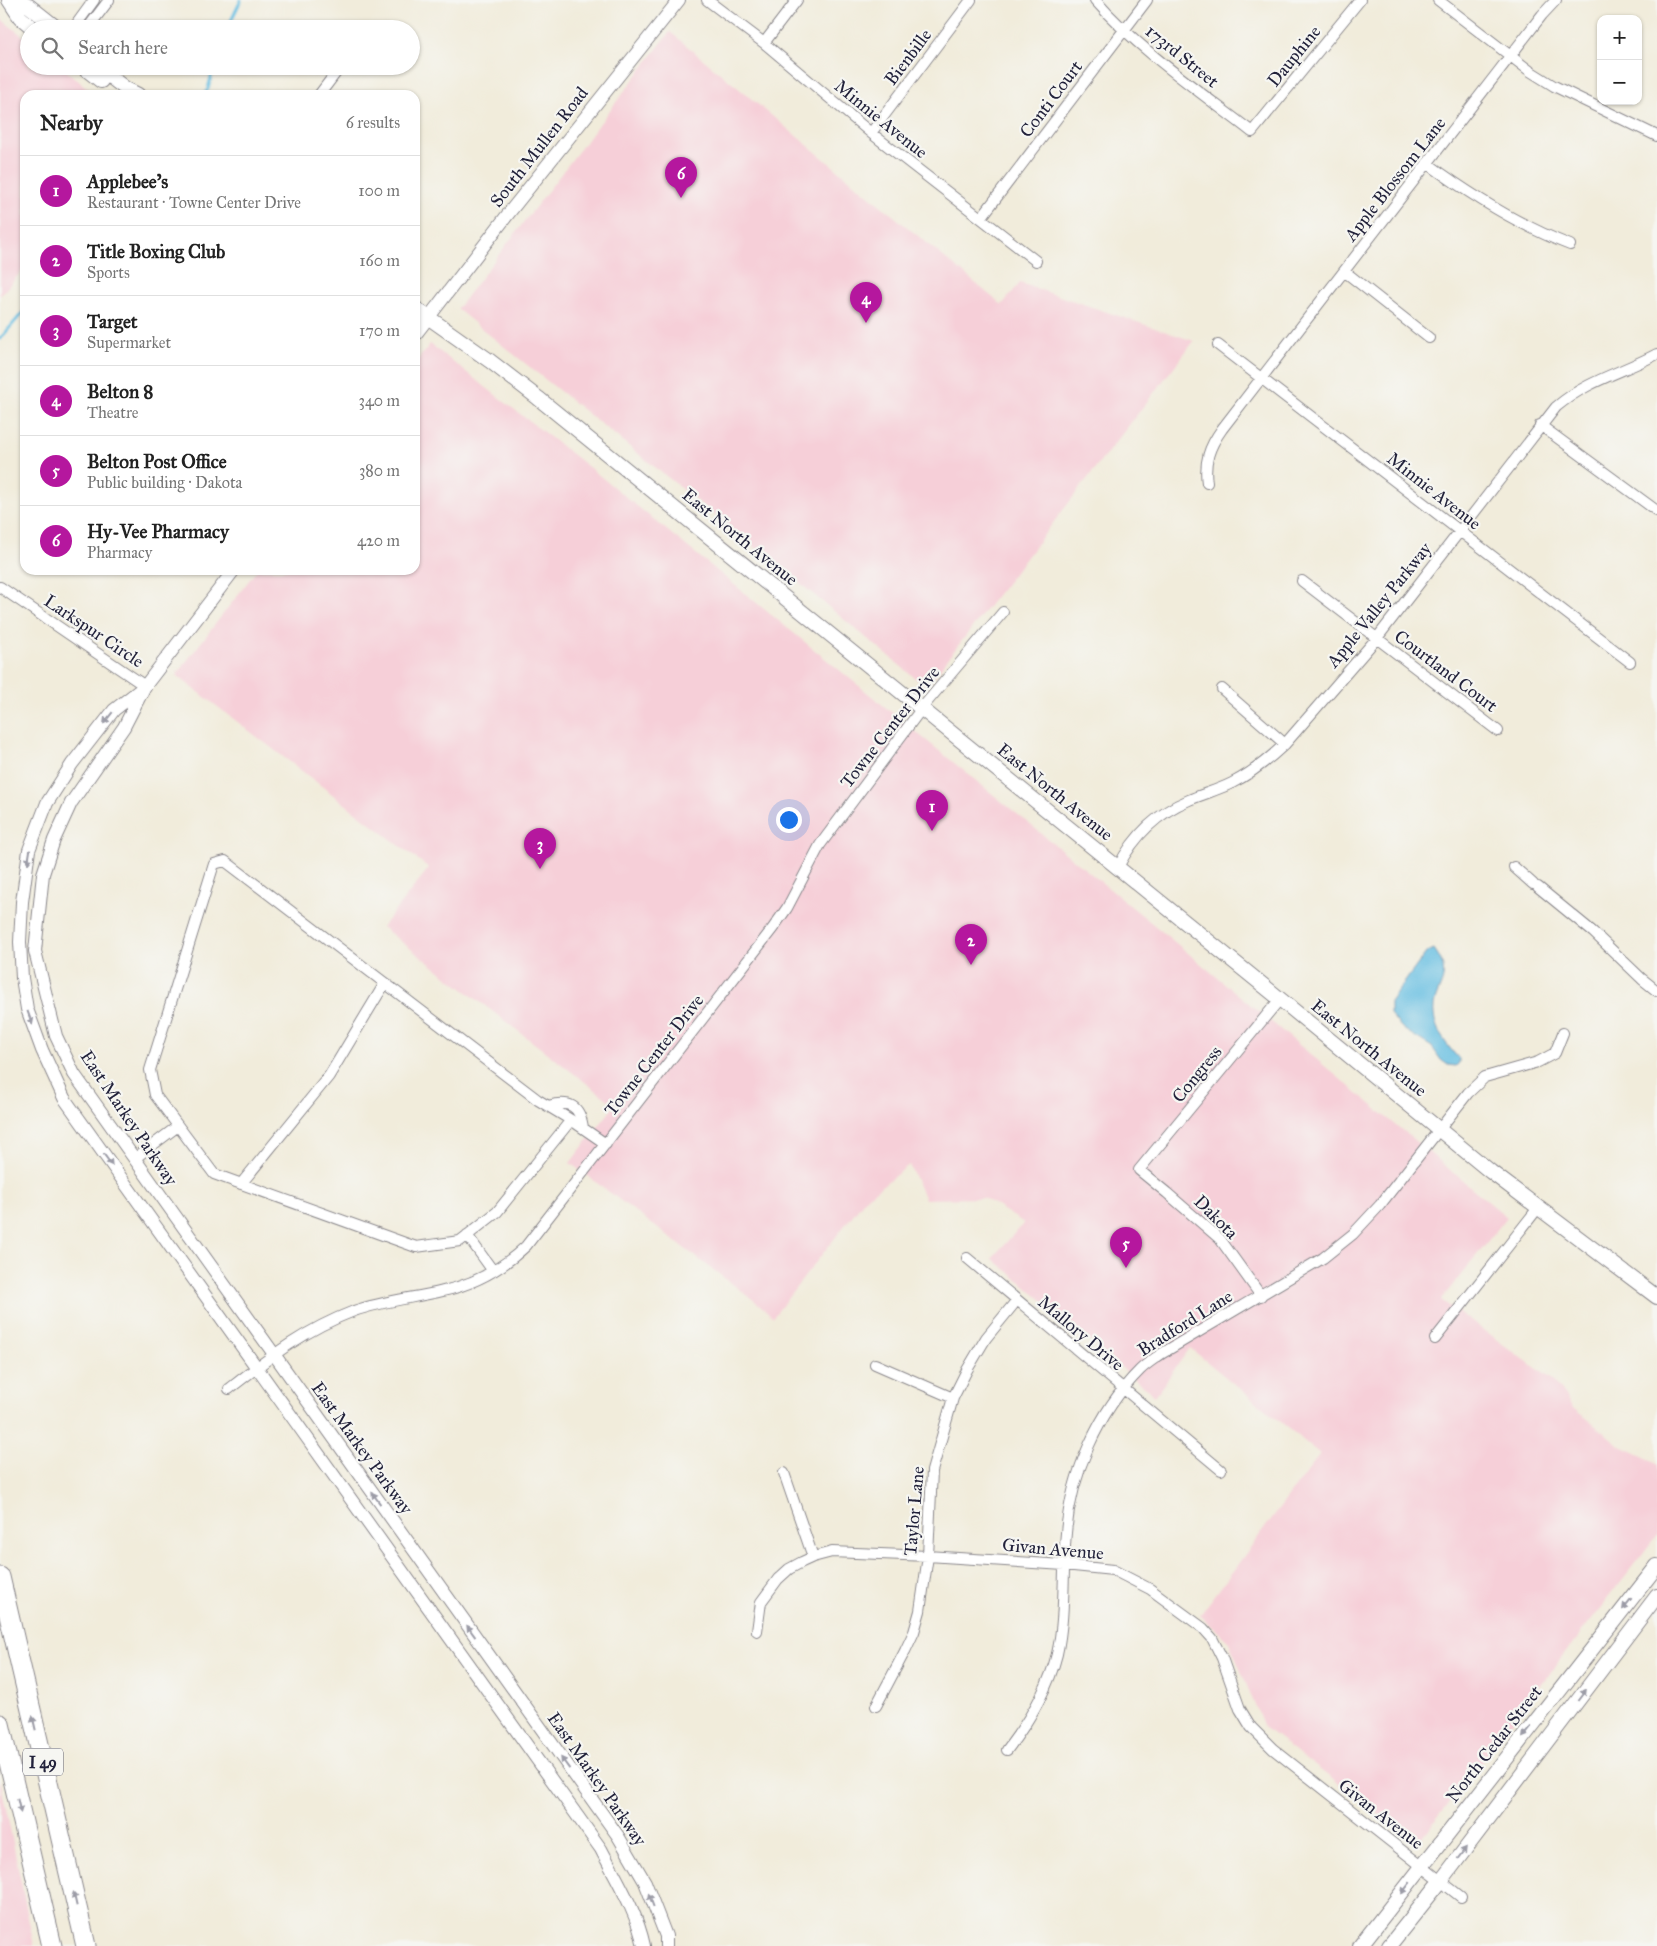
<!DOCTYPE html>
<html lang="en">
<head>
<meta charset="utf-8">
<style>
  body { margin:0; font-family:"IM FELL Great Primer",serif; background:#f2f2f2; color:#222 }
  .controls { position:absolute; right:15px; top:15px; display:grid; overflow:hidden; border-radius:10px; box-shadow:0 1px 4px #0004 }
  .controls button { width:45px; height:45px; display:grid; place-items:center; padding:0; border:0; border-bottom:1px solid #e0e0e0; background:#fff; color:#222; font:25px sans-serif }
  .you { position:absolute; left:788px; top:819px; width:18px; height:18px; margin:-12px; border:4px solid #fff; border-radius:50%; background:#1a73e8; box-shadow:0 0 0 8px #1a73e833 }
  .badge { display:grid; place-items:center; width:32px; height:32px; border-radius:50%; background:#b5179e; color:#fff; font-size:16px; font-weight:700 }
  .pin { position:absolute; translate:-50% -41px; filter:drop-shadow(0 1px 2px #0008) }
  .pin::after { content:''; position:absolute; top:26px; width:18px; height:15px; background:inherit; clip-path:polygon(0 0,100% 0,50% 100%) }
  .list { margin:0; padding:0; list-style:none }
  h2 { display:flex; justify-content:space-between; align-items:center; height:65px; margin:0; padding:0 20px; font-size:21px }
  h2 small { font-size:16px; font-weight:400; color:#767676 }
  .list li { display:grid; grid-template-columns:32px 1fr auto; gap:15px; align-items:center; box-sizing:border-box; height:70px; padding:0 20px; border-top:1px solid #e0e0e0 }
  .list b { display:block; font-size:19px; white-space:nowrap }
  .list p { margin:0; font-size:16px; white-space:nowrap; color:#767676 }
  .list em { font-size:16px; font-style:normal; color:#767676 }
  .icon { flex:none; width:28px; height:28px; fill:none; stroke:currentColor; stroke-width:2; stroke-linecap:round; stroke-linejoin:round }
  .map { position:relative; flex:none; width:1657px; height:1946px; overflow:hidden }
  .search { position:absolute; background:#fff; box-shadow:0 1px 4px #0004; left:20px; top:20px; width:400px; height:55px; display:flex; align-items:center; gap:12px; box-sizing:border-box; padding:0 18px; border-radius:28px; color:#767676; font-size:19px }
  .panel { position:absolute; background:#fff; box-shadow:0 1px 4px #0004; left:20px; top:90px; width:400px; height:485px; border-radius:15px }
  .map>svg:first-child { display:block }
  .built { fill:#f6cfd8 }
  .water { fill:#64bde1; stroke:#43708e }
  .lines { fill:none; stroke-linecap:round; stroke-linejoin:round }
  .stream { stroke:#64bde1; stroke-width:3 }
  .minor-casing { stroke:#8a878b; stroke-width:12 }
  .tertiary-casing { stroke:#8a878b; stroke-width:14 }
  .secondary-casing { stroke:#8a878b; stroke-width:16 }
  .motorway-casing { stroke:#8a878b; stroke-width:21 }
  .minor { stroke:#fff; stroke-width:10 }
  .tertiary { stroke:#fff; stroke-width:12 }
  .secondary { stroke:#fff; stroke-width:14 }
  .motorway { stroke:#fff; stroke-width:19 }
  .oneway { fill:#9c9ca7 }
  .labels { text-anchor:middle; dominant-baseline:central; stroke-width:4.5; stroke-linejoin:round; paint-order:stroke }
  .shield { fill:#f6f6f2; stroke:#626272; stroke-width:1 }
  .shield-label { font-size:16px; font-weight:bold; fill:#22223b }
  .street-label { font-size:18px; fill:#22223b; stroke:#f6f6f2 }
</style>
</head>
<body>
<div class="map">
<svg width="1657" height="1946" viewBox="0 0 1657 1946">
  <rect width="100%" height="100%" fill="#f6f6f2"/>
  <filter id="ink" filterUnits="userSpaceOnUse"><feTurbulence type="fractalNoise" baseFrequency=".02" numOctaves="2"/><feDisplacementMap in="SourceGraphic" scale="10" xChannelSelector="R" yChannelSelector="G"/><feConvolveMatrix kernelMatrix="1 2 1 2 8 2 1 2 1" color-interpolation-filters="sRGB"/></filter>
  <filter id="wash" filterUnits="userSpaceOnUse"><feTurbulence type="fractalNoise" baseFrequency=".0096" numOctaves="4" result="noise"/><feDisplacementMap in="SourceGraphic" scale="20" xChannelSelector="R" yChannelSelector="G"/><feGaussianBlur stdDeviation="1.12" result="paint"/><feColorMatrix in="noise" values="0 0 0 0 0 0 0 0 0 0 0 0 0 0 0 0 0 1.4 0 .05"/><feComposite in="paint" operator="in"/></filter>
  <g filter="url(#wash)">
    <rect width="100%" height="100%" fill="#f1ecdb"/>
    <path class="built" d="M0,18L29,41V66H60L96,95H25V267L0,296Z
      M670,32L1002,305L1020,283L1194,341L926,687L790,575L457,309Z
      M430,344L595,472L1148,920L1507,1217L1441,1300L1553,1380L1574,1409L1621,1446L1651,1460L1657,1465V1535L1417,1844L1264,1727L1229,1642L1200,1615L1320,1454L1190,1348L1155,1396L992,1258L1024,1223L984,1198L925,1199L909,1165L867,1197L773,1317L759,1304L570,1163L615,1105L382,927L429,868L176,675L257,570H415V364Z
      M0,1779L34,1946H0Z"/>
    <path class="water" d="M1434,949C1457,980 1431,988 1434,1015C1436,1033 1448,1046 1459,1059V1063L1456,1066L1448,1065L1441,1060L1432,1047L1403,1029L1390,1014V1002L1426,953Z"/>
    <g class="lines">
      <path class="stream" d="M227,29L241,0
        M204,95L208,89L214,66
        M0,339L25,310"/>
    </g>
  </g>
  <g filter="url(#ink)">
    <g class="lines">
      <g class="minor-casing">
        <path id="minor" d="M707,0L764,43L871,133L1036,261
          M1095,0C1139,50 1199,91 1252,132L1360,0
          M1438,0L1530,71L1554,86L1657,136
          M75,29L78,22L94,0
          M87,29L109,0
          M764,43L797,0
          M319,95L341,66
          M871,133L971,0
          M1427,163C1472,196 1518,225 1570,245
          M981,218L1147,0
          M1344,271L1429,338
          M1218,345L1630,662
          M1540,425L1657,511
          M1207,483C1204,462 1209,447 1222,429L1542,15L1556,0
          M1302,581L1498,731
          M0,587L145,686
          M1222,689L1285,744
          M1118,867C1134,836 1157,813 1189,800C1203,794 1218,790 1232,783C1252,773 1269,759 1285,744L1377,638L1556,407C1588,380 1621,373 1657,354
          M1514,867L1533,884
          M1538,887L1593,932L1642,979L1657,991
          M548,1106C569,1100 580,1105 583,1128
          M571,1120L497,1212L460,1241L416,1247L214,1174L155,1095L150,1070L214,864L225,861L538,1100L571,1120L606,1144
          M134,1159L178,1126
          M241,1184L329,1076L385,983
          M467,1235L493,1271
          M967,1258L1221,1470
          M1261,1296L1220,1239L1167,1193L1139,1170L1280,999
          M1435,1339L1538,1208
          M875,1364L953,1398
          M229,1389C270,1357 304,1330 354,1311C383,1301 414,1298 443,1291C475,1284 503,1268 526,1246L773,928L787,908L820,845L922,708L1003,612
          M784,1473L813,1557
          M757,1631L761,1602L778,1579L789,1569L802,1562L813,1557L832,1552L928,1556L1064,1565L1113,1570L1150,1589L1203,1628L1212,1638L1222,1658L1240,1709L1251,1727L1273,1749L1461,1897
          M876,1706L905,1651L914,1632L920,1611L928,1556L932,1471L953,1398L967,1370L986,1338L1017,1300
          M1007,1750C1029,1721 1048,1690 1057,1654C1066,1614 1062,1573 1066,1533C1071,1474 1098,1412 1140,1370C1146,1364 1154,1359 1161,1354L1323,1258L1353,1234L1380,1205L1468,1093L1485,1077L1538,1062L1555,1053L1563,1033"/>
      </g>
      <g class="tertiary-casing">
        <path id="tertiary" d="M415,335L512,209L679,0
          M234,570L145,686L124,727L71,803L54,840L43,874L35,951L56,1036L74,1074L618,1836L645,1882L666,1936V1946
          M141,689L114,710L72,764L47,803L29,850L22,902L20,942L22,978L27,1009L42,1050L64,1098L601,1849C617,1880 637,1912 644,1946"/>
      </g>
      <g class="secondary-casing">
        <path id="secondary" d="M9,0L20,17L34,29
          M13,0L29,6L58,29
          M82,66L101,81
          M96,66L126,89L138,95
          M415,308L490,361L538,398L1264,986L1491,1172L1657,1297
          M1360,1946L1657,1566
          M1389,1946L1441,1881L1657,1596"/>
      </g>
      <g class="motorway-casing">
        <path id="motorway" d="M0,1577L86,1946
          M0,1724L52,1946"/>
      </g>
      <use href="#minor" class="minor"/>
      <use href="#tertiary" class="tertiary"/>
      <use href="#secondary" class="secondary"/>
      <use href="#motorway" class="motorway"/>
    </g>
    <defs><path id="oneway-solid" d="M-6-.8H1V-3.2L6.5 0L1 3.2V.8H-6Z" transform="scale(1.25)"/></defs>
    <g class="oneway">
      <use href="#oneway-solid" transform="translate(108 718) rotate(128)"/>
      <use href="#oneway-solid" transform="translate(29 857) rotate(99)"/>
      <use href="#oneway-solid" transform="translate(30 1018) rotate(70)"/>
      <use href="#oneway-solid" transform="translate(108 1160) rotate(54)"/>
      <use href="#oneway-solid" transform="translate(376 1498) rotate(-126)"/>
      <use href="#oneway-solid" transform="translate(1627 1604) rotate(128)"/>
      <use href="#oneway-solid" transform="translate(471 1631) rotate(-126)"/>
      <use href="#oneway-solid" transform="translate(1582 1695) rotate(-53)"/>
      <use href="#oneway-solid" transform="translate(34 1723) rotate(-103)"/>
      <use href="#oneway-solid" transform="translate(1527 1732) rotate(128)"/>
      <use href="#oneway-solid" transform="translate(565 1763) rotate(-126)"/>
      <use href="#oneway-solid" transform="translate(19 1806) rotate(77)"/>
      <use href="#oneway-solid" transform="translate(1462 1853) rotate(-53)"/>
      <use href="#oneway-solid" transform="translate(1406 1888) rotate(128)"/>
      <use href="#oneway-solid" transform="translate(75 1899) rotate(-103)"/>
      <use href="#oneway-solid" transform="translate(651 1900) rotate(-111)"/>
    </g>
  </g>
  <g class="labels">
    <rect class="shield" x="23" y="1748.5" width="40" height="27" rx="4"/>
    <g class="shield-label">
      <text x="43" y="1762">I 49</text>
    </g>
    <g class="street-label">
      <text transform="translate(1182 56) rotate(39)">173rd Street</text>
      <text transform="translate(1294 56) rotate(-51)">Dauphine</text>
      <text transform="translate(908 57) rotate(-53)">Bienbille</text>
      <text transform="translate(1051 99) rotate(-53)">Conti Court</text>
      <text transform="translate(881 119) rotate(39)">Minnie Avenue</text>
      <text transform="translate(539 147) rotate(-52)">South Mullen Road</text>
      <text transform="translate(1395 179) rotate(-52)">Apple Blossom Lane</text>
      <text transform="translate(1434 491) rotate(38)">Minnie Avenue</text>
      <text transform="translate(740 537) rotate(39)">East North Avenue</text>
      <text transform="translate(1379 605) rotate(-51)">Apple Valley Parkway</text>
      <text transform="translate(94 631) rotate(34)">Larkspur Circle</text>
      <text transform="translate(1446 671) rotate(37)">Courtland Court</text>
      <text transform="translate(890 727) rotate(-52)">Towne Center Drive</text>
      <text transform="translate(1055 792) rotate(39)">East North Avenue</text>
      <text transform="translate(1369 1048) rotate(39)">East North Avenue</text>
      <text transform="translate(654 1055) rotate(-52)">Towne Center Drive</text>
      <text transform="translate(1197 1074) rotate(-51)">Congress</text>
      <text transform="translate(129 1118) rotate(56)">East Markey Parkway</text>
      <text transform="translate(1216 1217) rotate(45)">Dakota</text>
      <text transform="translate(1185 1323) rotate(-32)">Bradford Lane</text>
      <text transform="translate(1081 1333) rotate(40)">Mallory Drive</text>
      <text transform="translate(362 1448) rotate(54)">East Markey Parkway</text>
      <text transform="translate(914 1511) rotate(-85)">Taylor Lane</text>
      <text transform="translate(1053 1549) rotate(5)">Givan Avenue</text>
      <text transform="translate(1494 1744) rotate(-52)">North Cedar Street</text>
      <text transform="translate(597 1779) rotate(55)">East Markey Parkway</text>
      <text transform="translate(1381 1814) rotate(38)">Givan Avenue</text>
    </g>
  </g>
</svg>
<div class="controls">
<button>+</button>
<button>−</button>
</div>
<div class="you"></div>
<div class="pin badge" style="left:932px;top:831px">1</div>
<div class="pin badge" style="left:971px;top:965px">2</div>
<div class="pin badge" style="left:540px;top:869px">3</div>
<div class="pin badge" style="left:866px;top:323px">4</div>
<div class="pin badge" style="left:1126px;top:1268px">5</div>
<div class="pin badge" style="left:681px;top:198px">6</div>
<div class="search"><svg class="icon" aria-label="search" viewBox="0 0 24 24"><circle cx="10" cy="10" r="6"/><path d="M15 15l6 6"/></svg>Search here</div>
<section class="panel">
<h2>Nearby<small>6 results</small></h2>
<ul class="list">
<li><span class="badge">1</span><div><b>Applebee's</b><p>Restaurant · Towne Center Drive</p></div><em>100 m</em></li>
<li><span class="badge">2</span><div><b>Title Boxing Club</b><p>Sports</p></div><em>160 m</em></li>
<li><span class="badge">3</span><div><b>Target</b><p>Supermarket</p></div><em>170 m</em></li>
<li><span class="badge">4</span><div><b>Belton 8</b><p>Theatre</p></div><em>340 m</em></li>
<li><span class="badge">5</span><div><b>Belton Post Office</b><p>Public building · Dakota</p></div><em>380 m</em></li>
<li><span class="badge">6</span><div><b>Hy-Vee Pharmacy</b><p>Pharmacy</p></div><em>420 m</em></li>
</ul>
</section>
</div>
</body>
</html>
